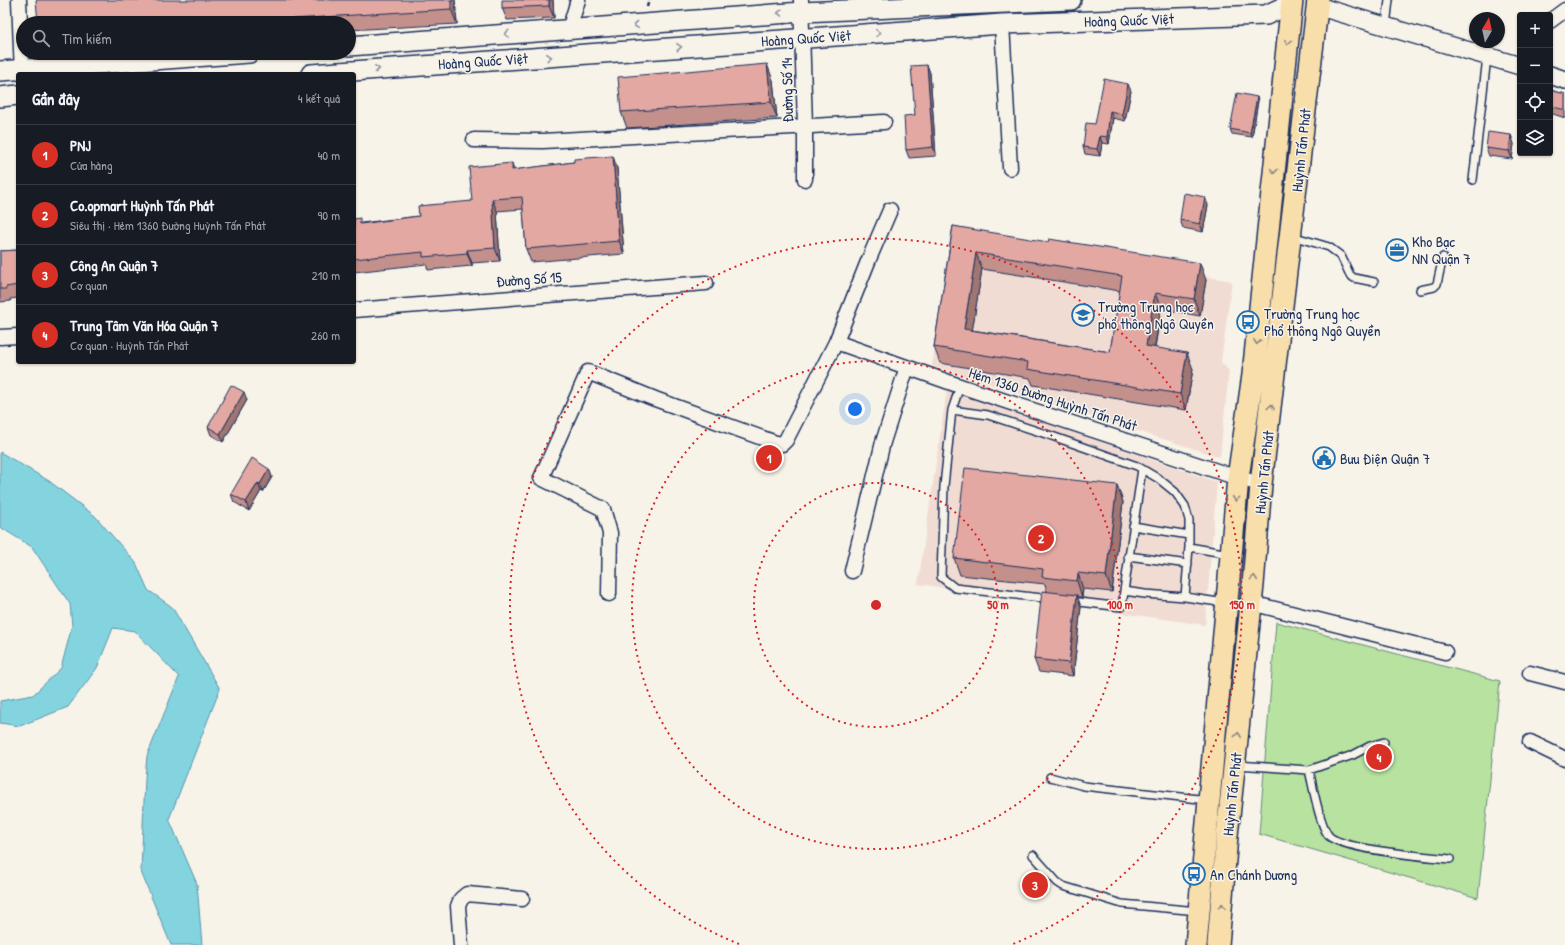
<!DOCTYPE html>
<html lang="vi">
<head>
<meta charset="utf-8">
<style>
  body { margin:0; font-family:"Patrick Hand",sans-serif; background:#20242c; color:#f1f3f6 }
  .controls { position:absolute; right:12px; top:12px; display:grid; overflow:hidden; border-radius:4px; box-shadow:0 1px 3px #0004 }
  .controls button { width:36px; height:36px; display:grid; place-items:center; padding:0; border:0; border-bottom:1px solid #363941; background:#171b24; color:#f1f3f6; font:20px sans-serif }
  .compass { position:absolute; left:1469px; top:12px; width:36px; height:36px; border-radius:50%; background:#171b24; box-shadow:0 1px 3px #0004; rotate:9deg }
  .you { position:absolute; left:855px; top:409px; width:14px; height:14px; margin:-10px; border:3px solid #fff; border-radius:50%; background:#1a73e8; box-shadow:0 0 0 6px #1a73e833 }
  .badge { display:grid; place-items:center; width:26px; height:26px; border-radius:50%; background:#d93025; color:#fff; font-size:13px; font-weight:700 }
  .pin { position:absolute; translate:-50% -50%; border:2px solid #fff; box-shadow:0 1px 4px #0006 }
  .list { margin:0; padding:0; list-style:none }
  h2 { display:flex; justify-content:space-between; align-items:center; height:52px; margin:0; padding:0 16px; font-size:17px }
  h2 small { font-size:13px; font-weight:400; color:#9ea1a6 }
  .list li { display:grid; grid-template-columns:26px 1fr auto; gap:12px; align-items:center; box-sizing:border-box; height:60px; padding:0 16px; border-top:1px solid #363941 }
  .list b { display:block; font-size:15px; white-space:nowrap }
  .list p { margin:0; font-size:13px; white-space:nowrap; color:#9ea1a6 }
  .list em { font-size:13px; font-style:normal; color:#9ea1a6 }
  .icon { flex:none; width:22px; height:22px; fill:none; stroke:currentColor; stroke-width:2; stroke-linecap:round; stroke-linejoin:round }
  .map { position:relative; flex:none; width:1565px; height:945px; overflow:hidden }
  .search { position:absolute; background:#171b24; box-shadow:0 1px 3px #0004; left:16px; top:16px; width:340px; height:44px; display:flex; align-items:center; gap:10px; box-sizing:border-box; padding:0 14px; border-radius:22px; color:#9ea1a6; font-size:15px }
  .panel { position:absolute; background:#171b24; box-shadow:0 1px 3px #0004; left:16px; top:72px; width:340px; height:292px; border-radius:4px }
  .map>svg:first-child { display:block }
  .built { fill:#f1dcd3 }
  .green { fill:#b7e29f; stroke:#69887e }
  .water { fill:#84d4e0; stroke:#5a92ac }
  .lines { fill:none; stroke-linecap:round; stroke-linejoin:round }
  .service-casing { stroke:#1b2f5e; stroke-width:10 }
  .minor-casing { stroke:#1b2f5e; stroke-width:17 }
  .tertiary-casing { stroke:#1b2f5e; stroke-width:20 }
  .secondary-casing { stroke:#1b2f5e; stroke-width:22 }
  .primary-casing { stroke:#1b2f5e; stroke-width:24 }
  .path { stroke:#1b2f5e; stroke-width:2.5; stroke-dasharray:4 3; stroke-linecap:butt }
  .service { stroke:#f7f3e8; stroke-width:7 }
  .minor { stroke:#f7f3e8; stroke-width:14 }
  .tertiary { stroke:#f7f3e8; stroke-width:17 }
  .secondary { stroke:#f7f3e8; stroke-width:19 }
  .primary { stroke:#f8deab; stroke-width:21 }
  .wall { fill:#c3908b; stroke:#1b2f5e; fill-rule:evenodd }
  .shaded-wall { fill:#9f7671; stroke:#1b2f5e }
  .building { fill:#e3a8a2; stroke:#1b2f5e; fill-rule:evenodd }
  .oneway { stroke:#8991a3 }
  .oneway2 { stroke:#8a8684 }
  .ring { fill:none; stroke:#d62828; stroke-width:2; stroke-dasharray:2 4 }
  .labels { text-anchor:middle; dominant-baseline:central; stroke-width:3; stroke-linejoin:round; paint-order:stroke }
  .street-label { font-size:15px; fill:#1b2f5e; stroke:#f7f3e8 }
  .poi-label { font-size:15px; fill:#1b2f5e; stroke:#f7f3e8; text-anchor:start }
  .centre { fill:#d62828; stroke:#f7f3e8; stroke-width:2 }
  .ring-label { font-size:12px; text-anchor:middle; font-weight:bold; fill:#d62828; stroke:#f7f3e8; stroke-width:3; stroke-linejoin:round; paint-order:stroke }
</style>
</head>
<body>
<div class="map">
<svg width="1565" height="945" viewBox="0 0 1565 945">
  <rect width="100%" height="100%" fill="#f7f3e8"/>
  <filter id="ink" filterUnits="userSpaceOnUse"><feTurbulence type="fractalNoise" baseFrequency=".025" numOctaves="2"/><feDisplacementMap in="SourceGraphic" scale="8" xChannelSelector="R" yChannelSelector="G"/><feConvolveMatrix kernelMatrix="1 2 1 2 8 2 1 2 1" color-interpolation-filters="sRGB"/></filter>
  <g filter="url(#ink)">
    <path class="built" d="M952,235L1232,281L1221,362L1229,371L1220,457L932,366Z
      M947,389L1217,482L1205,625L918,584Z"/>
    <path class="green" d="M1276,622L1500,681L1478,898L1259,834Z"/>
    <path class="water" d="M0,452L49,481L95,516L136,563L148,590L172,607L220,689L169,819L197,884L202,945H171L141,872L145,778L147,756L179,677L135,631L113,628L97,668L68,707L20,726L0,723V701L33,695L61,668L72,626L70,604L32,547L0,527Z"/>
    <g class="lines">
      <g class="service-casing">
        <path id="service" d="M1386,26L1389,0
          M1473,180L1487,57
          M1292,236L1329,247L1341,256L1350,275L1354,278L1374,282
          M1420,290L1434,287L1437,284L1443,257
          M952,410L960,386
          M1133,526L1189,535
          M1189,547L1229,554
          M1128,556L1188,564
          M1124,591L1142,469
          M1051,599L955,588L941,577L944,486L952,410L988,415L1049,435L1137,466L1159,479L1175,492L1185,506L1189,520V547L1185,597
          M1071,601L1122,607L1124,591L1145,594L1185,597L1225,603
          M1237,765L1309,770L1353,755L1370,746L1384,742
          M1309,770C1313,786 1319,823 1328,835C1338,849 1430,857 1450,859
          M1050,777L1084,786L1101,788L1208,800
          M1033,855L1057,882L1063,886L1122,904L1198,911"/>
      </g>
      <g class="minor-casing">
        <path id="minor" d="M19,0L22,74
          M801,0L805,125V179
          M1550,21L1565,10
          M1002,24L1010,168
          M569,30L578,0
          M474,140L543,141L884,122
          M354,310L706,283
          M0,337L18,336
          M836,342L960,386L1238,478L1261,484
          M852,571L883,442L907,367
          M609,594L610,533L603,509L541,478L588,372L655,399L776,443L782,444L786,440L836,342L869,259L890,210
          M1251,603L1445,652
          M1530,673L1565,682
          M1530,742L1565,759
          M461,945L458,906L461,899L467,894L522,899"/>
      </g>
      <g class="tertiary-casing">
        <path id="tertiary" d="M1317,6L1520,66
          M1550,75L1565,80"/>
      </g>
      <g class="secondary-casing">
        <path id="secondary" d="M349,46L802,12L1071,0
          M0,71L249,53
          M311,74L1002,24L1266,15L1292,3
          M0,97L18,95"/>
      </g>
      <g class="primary-casing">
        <path id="primary" d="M1196,945L1238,478L1253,375L1292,0
          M1218,945L1227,836L1253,585L1261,484L1318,0"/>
      </g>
      <path class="path" d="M647,7L649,0"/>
      <use href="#service" class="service"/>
      <use href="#minor" class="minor"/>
      <use href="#tertiary" class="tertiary"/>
      <use href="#secondary" class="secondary"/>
      <use href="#primary" class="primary"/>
    </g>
    <path class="wall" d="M455,0L457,24L349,30V23H38Z
      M553,0L554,18L507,20L502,8Z
      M44,53H56L45,54Z
      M927,65L930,73L936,156L909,158L906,150L915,115Z
      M773,80L777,118L627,128L621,112Z
      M1550,90L1565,94V118L1550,113Z
      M1131,91L1125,121L1113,118L1109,144L1102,143L1100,156L1085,154L1083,147L1095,124Z
      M1257,97L1258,101L1252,137L1232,134L1230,129Z
      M1511,135L1514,144L1512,159L1489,156L1486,148Z
      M574,162L617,168L624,254L531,262L526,249L523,209L497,211L500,261L472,263V266L428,270L426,264L354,272V219L361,223L419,216L472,201L512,163L514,170Z
      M1208,205L1203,232L1183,228L1180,220Z
      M953,226L1206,280L1200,316L1161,309L1155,348L1193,369L1186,410L1033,385L1030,378L940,363L934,347ZM982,269L1120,291L1110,352L972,330Z
      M18,250V298L10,299L11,301L0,302V251Z
      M247,400L223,442L211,435L208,427Z
      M269,469L272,477L263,492L261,491L249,511L234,502L231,494Z
      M1117,485L1123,502L1112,592L1083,589L1082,597H1077L1081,607L1073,676L1039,672L1034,659L1047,592L1045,584L960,575L954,558Z"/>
    <path class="shaded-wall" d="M451,0H455L457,24L451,9Z
      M549,0H553L554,18L549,6Z
      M767,64L773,80L777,118L771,102Z
      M927,65L930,73L936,156L933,147Z
      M1128,84L1131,91L1125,121L1122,114Z
      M1257,97L1258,101L1252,137L1250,133Z
      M1110,111L1113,118L1109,144L1107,137Z
      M1511,135L1514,144L1512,159L1509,151Z
      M1100,136L1102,143L1100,156L1097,149Z
      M613,156L617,168L624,254L619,241Z
      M1205,197L1208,205L1203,232L1200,224Z
      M492,199L497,211L500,261L495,248Z
      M467,250L472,263V266L467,253Z
      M976,253L982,269L970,345L964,329Z
      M1200,263L1206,280L1200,316L1194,299Z
      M1155,293L1161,309L1152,363L1146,346Z
      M1187,353L1193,369L1186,410L1180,394Z
      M244,392L247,400L223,442L220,434Z
      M269,469L272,477L263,492L260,484Z
      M258,483L261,491L249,511L246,502Z
      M1117,485L1123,502L1112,592L1106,576Z
      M1078,573L1083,589L1082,597L1077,581Z
      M1077,595L1081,607L1073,676L1069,663Z"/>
    <path class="building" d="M36,0H451V9L275,20L233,23H38Z
      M502,0H549V6L502,8Z
      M767,64L771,102L621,112L618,77Z
      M927,65L933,147L906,150L904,116L915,115L911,66Z
      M1104,79L1128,84L1122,114L1110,111L1107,137L1100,136L1097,149L1083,147L1086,123L1095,124Z
      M1550,90L1565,94V110L1550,106Z
      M1237,93L1257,97L1250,133L1230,129Z
      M1488,132L1511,135L1509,151L1486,148Z
      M613,156L619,241L526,249L522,197L492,199L495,248L467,250V253L423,257V252L354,259V219L360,218V224L419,216L418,206L472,201L469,167L512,163V170L574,162V159Z
      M1184,193L1205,197L1200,224L1180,220Z
      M953,226L1048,242L1049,239L1200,263L1194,299L1155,293L1146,346L1187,353L1180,394L1027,369L1028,362L934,347ZM976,253L1122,276L1110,352L964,329Z
      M18,250V285L6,287V289H0V251Z
      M231,385L244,392L220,434L208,427Z
      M252,458L269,469L260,484L258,483L246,502L231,494Z
      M965,468L1117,485L1106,576L1078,573L1077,581L1042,577L1043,569L954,558Z
      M1042,591L1077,595L1069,663L1034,659Z"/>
    <defs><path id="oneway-chevron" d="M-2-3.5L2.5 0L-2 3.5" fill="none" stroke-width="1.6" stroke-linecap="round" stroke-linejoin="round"/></defs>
    <g class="oneway">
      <use href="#oneway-chevron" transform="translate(780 13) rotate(176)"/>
      <use href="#oneway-chevron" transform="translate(636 25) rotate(175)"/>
      <use href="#oneway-chevron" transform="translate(878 33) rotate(-4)"/>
      <use href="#oneway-chevron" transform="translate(507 34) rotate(176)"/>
      <use href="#oneway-chevron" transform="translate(679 47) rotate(-4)"/>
      <use href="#oneway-chevron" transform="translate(549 57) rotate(-4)"/>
      <use href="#oneway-chevron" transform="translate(377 69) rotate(-4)"/>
    </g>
    <g class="oneway2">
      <use href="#oneway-chevron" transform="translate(1288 42) rotate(96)"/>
      <use href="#oneway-chevron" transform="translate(1274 171) rotate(96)"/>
      <use href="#oneway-chevron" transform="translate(1257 342) rotate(96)"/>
      <use href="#oneway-chevron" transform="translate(1271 407) rotate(-83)"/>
      <use href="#oneway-chevron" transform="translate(1236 499) rotate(95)"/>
      <use href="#oneway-chevron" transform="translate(1254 578) rotate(-85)"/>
      <use href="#oneway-chevron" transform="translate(1238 735) rotate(-84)"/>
      <use href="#oneway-chevron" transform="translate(1222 906) rotate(-85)"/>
    </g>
  </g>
  <g class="ring">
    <circle cx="876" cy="605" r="122"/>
    <circle cx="876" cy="605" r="244"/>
    <path d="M739 944A366 366 0 1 1 1013 944"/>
  </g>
  <defs>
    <g id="office-ring" transform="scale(1.15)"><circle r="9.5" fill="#f7f3e8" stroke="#1f6fb2" stroke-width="1.5"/><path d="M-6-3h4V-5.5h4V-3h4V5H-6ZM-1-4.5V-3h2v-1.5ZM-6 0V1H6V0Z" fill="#1f6fb2"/></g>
    <g id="school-ring" transform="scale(1.15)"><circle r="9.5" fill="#f7f3e8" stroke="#1f6fb2" stroke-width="1.5"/><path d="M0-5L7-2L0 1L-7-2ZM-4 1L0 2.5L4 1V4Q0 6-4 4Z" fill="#1f6fb2"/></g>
    <g id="bus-ring" transform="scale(1.15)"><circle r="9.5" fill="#f7f3e8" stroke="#1f6fb2" stroke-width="1.5"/><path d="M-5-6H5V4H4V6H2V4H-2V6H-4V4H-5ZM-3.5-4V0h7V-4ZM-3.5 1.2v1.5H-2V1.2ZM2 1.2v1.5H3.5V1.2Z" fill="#1f6fb2"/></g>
    <g id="civic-ring" transform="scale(1.15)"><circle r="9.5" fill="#f7f3e8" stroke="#1f6fb2" stroke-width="1.5"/><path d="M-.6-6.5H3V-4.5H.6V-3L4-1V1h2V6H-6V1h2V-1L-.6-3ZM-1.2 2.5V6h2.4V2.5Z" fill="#1f6fb2"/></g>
  </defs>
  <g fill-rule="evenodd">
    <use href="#office-ring" x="1397" y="250"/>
    <use href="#school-ring" x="1083" y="315"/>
    <use href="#bus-ring" x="1248" y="322"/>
    <use href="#civic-ring" x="1324" y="458"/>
    <use href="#bus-ring" x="1194" y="874"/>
  </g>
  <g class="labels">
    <g class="street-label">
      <text transform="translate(1129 20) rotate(-2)">Hoàng Quốc Việt</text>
      <text transform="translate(806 38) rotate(-4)">Hoàng Quốc Việt</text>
      <text transform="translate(483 61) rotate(-4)">Hoàng Quốc Việt</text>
      <text transform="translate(787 90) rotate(-91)">Đường Số 14</text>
      <text transform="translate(1301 150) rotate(-84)">Huỳnh Tấn Phát</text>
      <text transform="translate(529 279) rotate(-4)">Đường Số 15</text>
      <text transform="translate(1053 399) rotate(18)">Hẻm 1360 Đường Huỳnh Tấn Phát</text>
      <text transform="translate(1264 472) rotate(-84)">Huỳnh Tấn Phát</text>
      <text transform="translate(1232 794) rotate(-84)">Huỳnh Tấn Phát</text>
    </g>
    <g class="poi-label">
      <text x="1412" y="241">Kho Bạc<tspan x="1412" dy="17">NN Quận 7</tspan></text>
      <text x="1098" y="306">Trường Trung học<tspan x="1098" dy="17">phổ thông Ngô Quyền</tspan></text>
      <text x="1264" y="313">Trường Trung học<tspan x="1264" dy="17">Phổ thông Ngô Quyền</tspan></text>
      <text x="1340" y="458">Bưu Điện Quận 7</text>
      <text x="1210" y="874">An Chánh Dương</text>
    </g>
  </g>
  <circle cx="876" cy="605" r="6" class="centre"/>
  <g class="ring-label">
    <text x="998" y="609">50 m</text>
    <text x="1120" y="609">100 m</text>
    <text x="1242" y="609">150 m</text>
  </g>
</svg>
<div class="controls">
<button>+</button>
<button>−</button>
<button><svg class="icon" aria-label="locate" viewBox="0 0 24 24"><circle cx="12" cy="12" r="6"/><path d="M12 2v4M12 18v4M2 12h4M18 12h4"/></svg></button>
<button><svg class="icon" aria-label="layers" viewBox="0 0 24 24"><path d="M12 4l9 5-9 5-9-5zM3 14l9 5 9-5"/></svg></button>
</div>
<svg class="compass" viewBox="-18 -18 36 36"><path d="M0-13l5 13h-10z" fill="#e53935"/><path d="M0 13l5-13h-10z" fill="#9ea1a6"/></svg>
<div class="you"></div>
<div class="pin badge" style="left:769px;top:458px">1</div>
<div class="pin badge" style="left:1041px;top:538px">2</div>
<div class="pin badge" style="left:1035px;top:885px">3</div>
<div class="pin badge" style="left:1379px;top:757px">4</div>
<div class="search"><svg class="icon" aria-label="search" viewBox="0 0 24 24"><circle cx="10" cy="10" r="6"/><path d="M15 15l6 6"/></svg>Tìm kiếm</div>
<section class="panel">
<h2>Gần đây<small>4 kết quả</small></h2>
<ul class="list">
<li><span class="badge">1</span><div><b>PNJ</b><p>Cửa hàng</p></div><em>40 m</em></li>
<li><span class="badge">2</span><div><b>Co.opmart Huỳnh Tấn Phát</b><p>Siêu thị · Hẻm 1360 Đường Huỳnh Tấn Phát</p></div><em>90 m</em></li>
<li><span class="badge">3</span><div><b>Công An Quận 7</b><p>Cơ quan</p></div><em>210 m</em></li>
<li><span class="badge">4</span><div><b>Trung Tâm Văn Hóa Quận 7</b><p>Cơ quan · Huỳnh Tấn Phát</p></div><em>260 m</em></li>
</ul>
</section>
</div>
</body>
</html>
